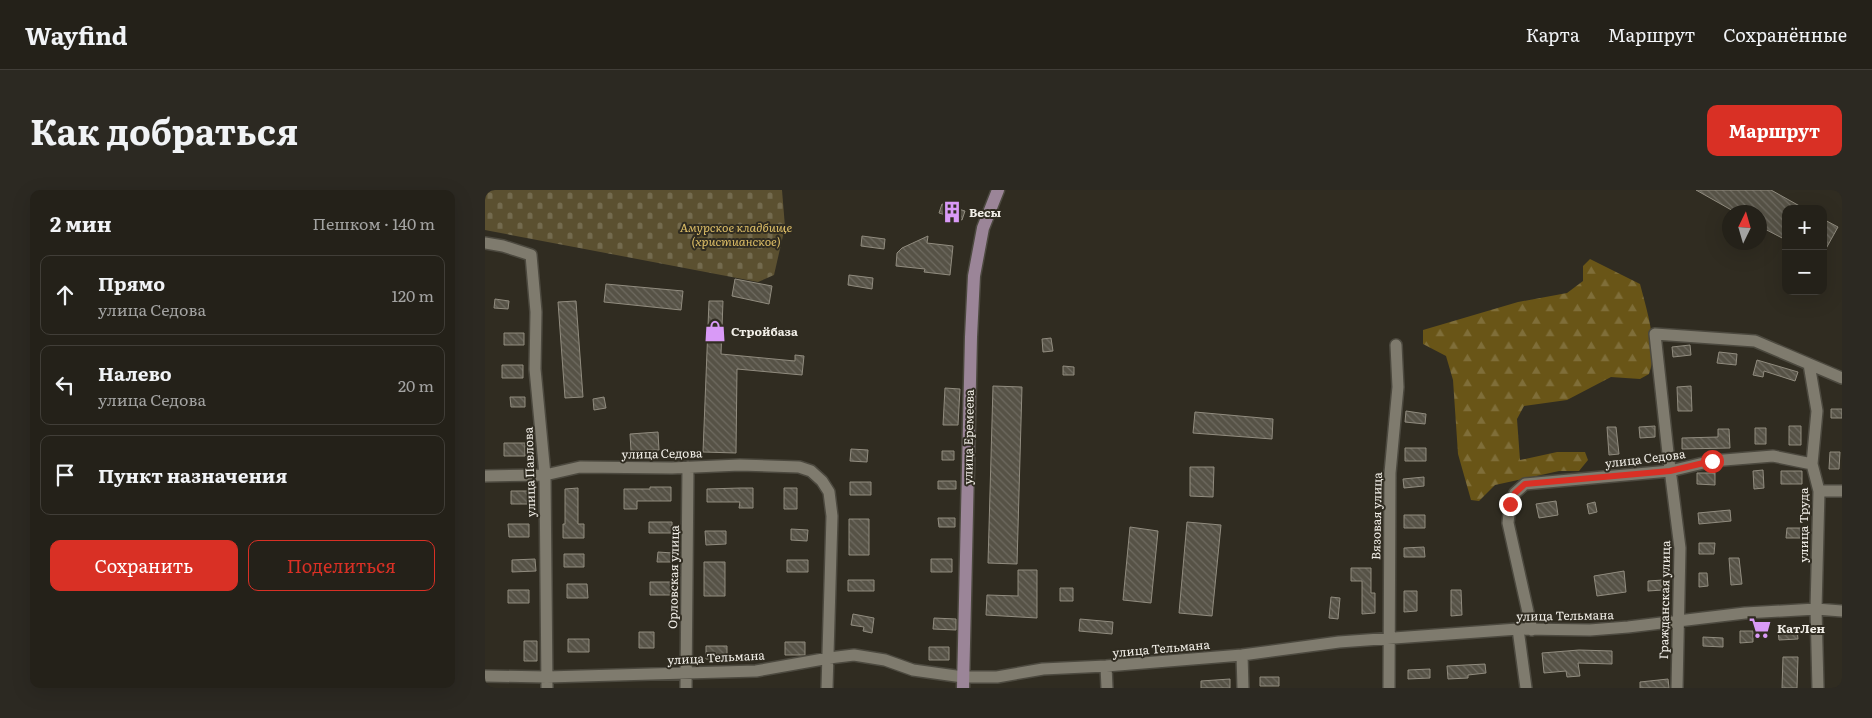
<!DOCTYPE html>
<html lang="ru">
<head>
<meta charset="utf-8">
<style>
  body { margin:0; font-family:Literata,serif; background:#2c2922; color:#f1f3f6 }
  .controls { position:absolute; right:15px; top:15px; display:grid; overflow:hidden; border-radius:10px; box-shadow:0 5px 20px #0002 }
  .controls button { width:45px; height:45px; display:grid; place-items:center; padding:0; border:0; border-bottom:1px solid #413e38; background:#242119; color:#f1f3f6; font:25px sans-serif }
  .compass { position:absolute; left:1237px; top:15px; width:45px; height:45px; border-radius:50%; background:#242119; box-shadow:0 5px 20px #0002; rotate:5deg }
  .stop { position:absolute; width:15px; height:15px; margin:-11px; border:4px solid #d93025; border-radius:50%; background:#fff }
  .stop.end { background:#d93025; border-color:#fff; box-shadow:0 1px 5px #0008 }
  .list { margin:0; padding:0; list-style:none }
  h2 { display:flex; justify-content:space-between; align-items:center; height:65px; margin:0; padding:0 20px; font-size:21px }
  h2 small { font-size:16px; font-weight:400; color:#a3a3a2 }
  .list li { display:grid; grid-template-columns:32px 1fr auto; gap:15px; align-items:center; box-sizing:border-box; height:80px; margin:0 10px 10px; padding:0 10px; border:1px solid #413e38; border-radius:10px }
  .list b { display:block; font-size:19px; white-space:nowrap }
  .list p { margin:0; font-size:16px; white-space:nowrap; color:#a3a3a2 }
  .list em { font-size:16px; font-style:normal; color:#a3a3a2 }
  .actions { display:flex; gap:10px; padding:15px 20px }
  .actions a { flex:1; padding:11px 0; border:1px solid #d93025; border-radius:10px; text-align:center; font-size:18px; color:#d93025 }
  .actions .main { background:#d93025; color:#fff }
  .icon { flex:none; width:28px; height:28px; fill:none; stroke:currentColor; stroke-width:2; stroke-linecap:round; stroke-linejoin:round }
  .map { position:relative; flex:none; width:1357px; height:498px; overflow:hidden; border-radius:10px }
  header { display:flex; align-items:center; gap:30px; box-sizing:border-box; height:70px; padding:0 25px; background:#242119; border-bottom:1px solid #413e38 }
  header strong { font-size:24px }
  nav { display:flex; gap:28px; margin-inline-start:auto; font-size:18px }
  .intro { display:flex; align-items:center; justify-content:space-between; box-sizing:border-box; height:120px; padding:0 30px }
  h1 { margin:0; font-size:35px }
  .button { padding:12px 22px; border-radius:10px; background:#d93025; color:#fff; font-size:18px; font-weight:700 }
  main { display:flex; gap:30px; padding:0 30px }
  aside { flex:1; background:#242119; border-radius:10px; box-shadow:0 5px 20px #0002 }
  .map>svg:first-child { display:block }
  .forest { fill:url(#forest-firs) }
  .cemetery { fill:url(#cemetery-stones) }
  .building { fill:url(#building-back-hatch); stroke:#918c7f }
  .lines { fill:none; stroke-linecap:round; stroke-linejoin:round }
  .street-casing { stroke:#4c493f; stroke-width:14 }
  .secondary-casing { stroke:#4c493f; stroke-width:15 }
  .street { stroke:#7f7b6e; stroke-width:11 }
  .secondary { stroke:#9b8598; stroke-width:12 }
  .route { stroke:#d93025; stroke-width:6 }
  .labels { text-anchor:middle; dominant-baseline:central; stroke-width:4; stroke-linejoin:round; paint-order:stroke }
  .poi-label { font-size:12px; font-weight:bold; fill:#f2efe8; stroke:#302c21; text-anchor:start }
  .park-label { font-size:12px; font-style:italic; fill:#dcbd66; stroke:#302c21 }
  .street-label { font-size:12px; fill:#f2efe8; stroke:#302c21 }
</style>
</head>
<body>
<header>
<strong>Wayfind</strong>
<nav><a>Карта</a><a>Маршрут</a><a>Сохранённые</a></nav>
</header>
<div class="intro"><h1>Как добраться</h1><a class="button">Маршрут</a></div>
<main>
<aside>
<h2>2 мин<small>Пешком · 140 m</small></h2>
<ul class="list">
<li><svg class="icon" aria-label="ahead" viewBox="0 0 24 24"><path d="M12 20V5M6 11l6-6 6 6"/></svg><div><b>Прямо</b><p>улица Седова</p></div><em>120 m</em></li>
<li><svg class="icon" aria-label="left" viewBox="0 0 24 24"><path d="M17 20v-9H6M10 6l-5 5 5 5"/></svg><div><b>Налево</b><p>улица Седова</p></div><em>20 m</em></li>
<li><svg class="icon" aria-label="arrive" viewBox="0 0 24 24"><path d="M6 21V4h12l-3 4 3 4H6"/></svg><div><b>Пункт назначения</b></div></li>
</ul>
<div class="actions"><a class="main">Сохранить</a><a>Поделиться</a></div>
</aside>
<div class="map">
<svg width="1357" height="498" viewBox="0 0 1357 498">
  <defs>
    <pattern id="forest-firs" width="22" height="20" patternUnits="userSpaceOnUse" patternTransform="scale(1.25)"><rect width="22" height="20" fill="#695517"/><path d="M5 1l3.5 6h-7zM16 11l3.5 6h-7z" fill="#7f6e39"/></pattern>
    <pattern id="cemetery-stones" width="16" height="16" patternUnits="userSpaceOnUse" patternTransform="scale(1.25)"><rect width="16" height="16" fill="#5b5030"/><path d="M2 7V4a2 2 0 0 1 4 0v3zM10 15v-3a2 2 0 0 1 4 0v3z" fill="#736a4e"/></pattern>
    <pattern id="building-back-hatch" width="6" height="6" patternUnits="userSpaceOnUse" patternTransform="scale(1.25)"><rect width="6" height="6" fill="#565246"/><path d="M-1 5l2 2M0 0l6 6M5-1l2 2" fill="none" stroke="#6f6b61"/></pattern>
  </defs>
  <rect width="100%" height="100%" fill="#302c21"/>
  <path class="forest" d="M1105,69L1155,94C1162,121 1174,157 1164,184L1155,189L1126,187L1082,210L1039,216L1032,229L1035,270L1072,262H1100L1103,270L1094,281H1074L1010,295L994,311L986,310L973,264L968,190L961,166L938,154V140L1033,112L1082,103L1098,91V76Z"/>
  <path class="cemetery" d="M0,0H297L300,37L289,85L273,92L0,40Z"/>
  <path class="building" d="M1211,0H1286L1320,19H1301V50L1274,36V22H1250Z
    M457,14L480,21L477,30L454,23Z
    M1338,29L1353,37L1338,64Z
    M377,46L400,49L399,59L376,56Z
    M443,46L442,53L468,56L465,85L439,82L440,79L411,76L412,63L417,58Z
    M364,85L388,88L387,99L363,95Z
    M250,89L287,96L284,114L247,106Z
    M121,94L198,101L196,120L119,112Z
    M10,109L24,111L23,119L9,118Z
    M91,111L98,207L80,208L73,112Z
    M224,111H238L236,164L310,171V165L319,166L317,185L252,179L251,263L218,262Z
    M19,143H39V155H19Z
    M566,148L568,161L558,162L557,149Z
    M1205,155L1206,165L1188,167L1187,157Z
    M1234,162L1252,164L1251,175L1232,173Z
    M1272,170L1313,182L1310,191L1279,181L1278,187L1268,185Z
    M17,175H38V188H17Z
    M578,176L589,177V185H578Z
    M508,196L537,197L532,374L503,373Z
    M1206,196L1207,221H1193L1192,197Z
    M460,198L475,199L473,235H458Z
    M25,207H40V217H26Z
    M119,207L121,218L109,220L108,209Z
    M1346,219H1357V228H1346Z
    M921,221L941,224L940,234L920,232Z
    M710,222L788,229L787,249L708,243Z
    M1170,236V247L1155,248L1154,237Z
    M1304,236H1316V255H1304Z
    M1122,237H1131L1134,264L1124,265Z
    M1270,238H1281V254H1270Z
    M1233,239H1244L1245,258L1197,259V248L1233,247Z
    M173,242L174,260L146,261L145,244Z
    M19,253H40V266H19Z
    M920,258H941V271H920Z
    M366,259L383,260L382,272L365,271Z
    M457,261H469V270H457Z
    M1345,262H1355L1354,279H1344Z
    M705,277H729L728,307L705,306Z
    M1278,280L1279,298L1269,299L1268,281Z
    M1296,281H1317V294H1296Z
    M1212,283H1230V295L1212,294Z
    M939,287V296L919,298L918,289Z
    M453,291H471V299H453Z
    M365,292H386V305H365Z
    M165,297H186V311H152V319H139V299H165Z
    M93,298V334H99V348H78V334H80V299Z
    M255,298H268V318H254L255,312H222V299Z
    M299,298H312V319H299Z
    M26,301H46L47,314H26Z
    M1071,311L1073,325L1054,328L1051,314Z
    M1110,312L1112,322L1104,324L1102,314Z
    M1245,320L1246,331L1214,334L1213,323Z
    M919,325H940V338H919Z
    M453,328H470V337H454Z
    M364,329H384V365H364Z
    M164,332H187V343H164Z
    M702,332L736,335L727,426L694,423Z
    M23,334H44V347H24Z
    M645,337L673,341L666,413L638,410Z
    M1302,338H1318V348H1301Z
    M306,339L323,340L322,351L306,350Z
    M220,341H241V354L221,355Z
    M1214,353H1230L1229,364H1214Z
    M939,357L940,367H919V358Z
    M173,362L188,363L187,372H172Z
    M79,364H99V377H79Z
    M1244,368H1254L1257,394L1246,395Z
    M50,369L51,381L27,382V370Z
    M446,369H467V382H446Z
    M302,370H323V382H302Z
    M219,372H240V406H219Z
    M866,378H886V403H890V423L877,424V391H866Z
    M533,380H552V428L501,425L502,405L533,406Z
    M1139,381L1141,402L1112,406L1109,386Z
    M1214,383H1222L1223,396L1214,397Z
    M363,390H389V401H363Z
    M1178,390V400L1163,401V391Z
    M165,392H186V405H165Z
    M82,394H102L103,408H82Z
    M575,398H588V411H575Z
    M23,400H44V413H23Z
    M966,400H976L977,425L966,426Z
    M919,401H932V421L919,422Z
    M846,407L855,408L853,429L844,428Z
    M368,424L389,428L387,443L378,441L379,437L366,435Z
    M449,428L471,429V440L448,439Z
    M595,429L628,432L627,444L594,441Z
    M1312,440L1313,449L1294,450L1293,441Z
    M1255,441H1268V452L1255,453Z
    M154,442H169V458H154Z
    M1218,447L1238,448V457L1218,456Z
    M83,449H104V462H83Z
    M39,451H52V471H39Z
    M300,452H320V465H300Z
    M221,456H242V469H221Z
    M444,457H464V470H444Z
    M1094,460L1127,461V474L1093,473L1095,486L1082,487L1081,481L1059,483L1057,463Z
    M1298,467H1313L1312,498H1297Z
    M1000,474L1001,483L983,485V488L963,489L962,476Z
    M945,479V488L923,489V480Z
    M775,487H794V496H775Z
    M745,489V498H716V491Z
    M1183,489L1184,498H1155V492Z"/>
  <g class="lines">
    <g class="street-casing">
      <path id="street" d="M0,53L18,56L46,65L51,122L50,179L60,285L62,498
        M1324,174L1332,221L1327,274L1334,301L1331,419L1333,498
        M0,286L60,285L95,277L187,278L255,275L314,277L326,281L337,291L344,302L347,326L342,498
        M1334,301H1357
        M1033,439L1041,498
        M1047,440L1023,333L1025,314L1030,303L1040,294L1185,281L1227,271L1288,266L1327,274
        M757,465L758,498
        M621,476L622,498
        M0,486L62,487L271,481L344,468L369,465L400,470L428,480L478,487H512L558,479L621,476L757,465L854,452L1033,439L1105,440L1143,437L1260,423L1331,419L1357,421
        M201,498L203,277
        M904,498L905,283L913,197L911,155
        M1192,498L1195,358L1183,263L1170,144L1270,151L1357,188"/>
    </g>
    <g class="secondary-casing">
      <path id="secondary" d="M478,498L486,147L489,86L498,38L513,0"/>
    </g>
    <use href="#street" class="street"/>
    <use href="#secondary" class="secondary"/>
  </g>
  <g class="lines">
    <path class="route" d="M1025,314L1030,303L1040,294L1185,281L1227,271"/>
  </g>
  <defs>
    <g id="building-bare" transform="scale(1.725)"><path d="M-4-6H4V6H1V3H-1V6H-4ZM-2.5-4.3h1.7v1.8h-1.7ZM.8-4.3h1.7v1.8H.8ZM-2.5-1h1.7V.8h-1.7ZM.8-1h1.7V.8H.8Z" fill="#d99af7" stroke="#302c21" stroke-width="2.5" paint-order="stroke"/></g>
    <g id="shop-bare" transform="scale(1.725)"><path d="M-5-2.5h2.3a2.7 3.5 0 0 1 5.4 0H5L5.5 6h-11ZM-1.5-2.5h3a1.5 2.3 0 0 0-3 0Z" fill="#d99af7" stroke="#302c21" stroke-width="2.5" paint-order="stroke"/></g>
    <g id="supermarket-bare" transform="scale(1.725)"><path d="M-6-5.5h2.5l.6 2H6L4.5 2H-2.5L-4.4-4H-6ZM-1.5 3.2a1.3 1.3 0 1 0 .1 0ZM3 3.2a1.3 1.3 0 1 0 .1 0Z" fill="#d99af7" stroke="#302c21" stroke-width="2.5" paint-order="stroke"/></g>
  </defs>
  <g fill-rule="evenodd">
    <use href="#building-bare" x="467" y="22"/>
    <use href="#shop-bare" x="230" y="141"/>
    <use href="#supermarket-bare" x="1275" y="438"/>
  </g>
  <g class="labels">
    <g class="poi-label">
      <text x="484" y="22">Весы</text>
      <text x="246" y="141">Стройбаза</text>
      <text x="1292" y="438">КатЛен</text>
    </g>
    <g class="park-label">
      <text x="251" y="37">Амурское кладбище<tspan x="251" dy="14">(христианское)</tspan></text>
    </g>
    <g class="street-label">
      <text transform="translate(483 247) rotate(-89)">улица Еремеева</text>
      <text transform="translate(177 263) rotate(-1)">улица Седова</text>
      <text transform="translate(1160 268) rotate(-7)">улица Седова</text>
      <text transform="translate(44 282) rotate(-92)">улица Павлова</text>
      <text transform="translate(891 326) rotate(-89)">Вязовая улица</text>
      <text transform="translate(1318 335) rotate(-90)">улица Труда</text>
      <text transform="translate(188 387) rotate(-89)">Орловская улица</text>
      <text transform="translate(1179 410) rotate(-89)">Гражданская улица</text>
      <text transform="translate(1080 425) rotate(-1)">улица Тельмана</text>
      <text transform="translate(676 458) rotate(-5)">улица Тельмана</text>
      <text transform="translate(231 467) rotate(-3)">улица Тельмана</text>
    </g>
  </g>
</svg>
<div class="controls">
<button>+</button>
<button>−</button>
</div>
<svg class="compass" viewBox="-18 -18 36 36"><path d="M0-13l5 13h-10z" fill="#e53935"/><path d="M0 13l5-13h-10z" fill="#a3a3a2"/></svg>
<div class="stop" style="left:1227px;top:271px"></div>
<div class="stop end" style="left:1025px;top:314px"></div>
</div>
</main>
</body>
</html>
